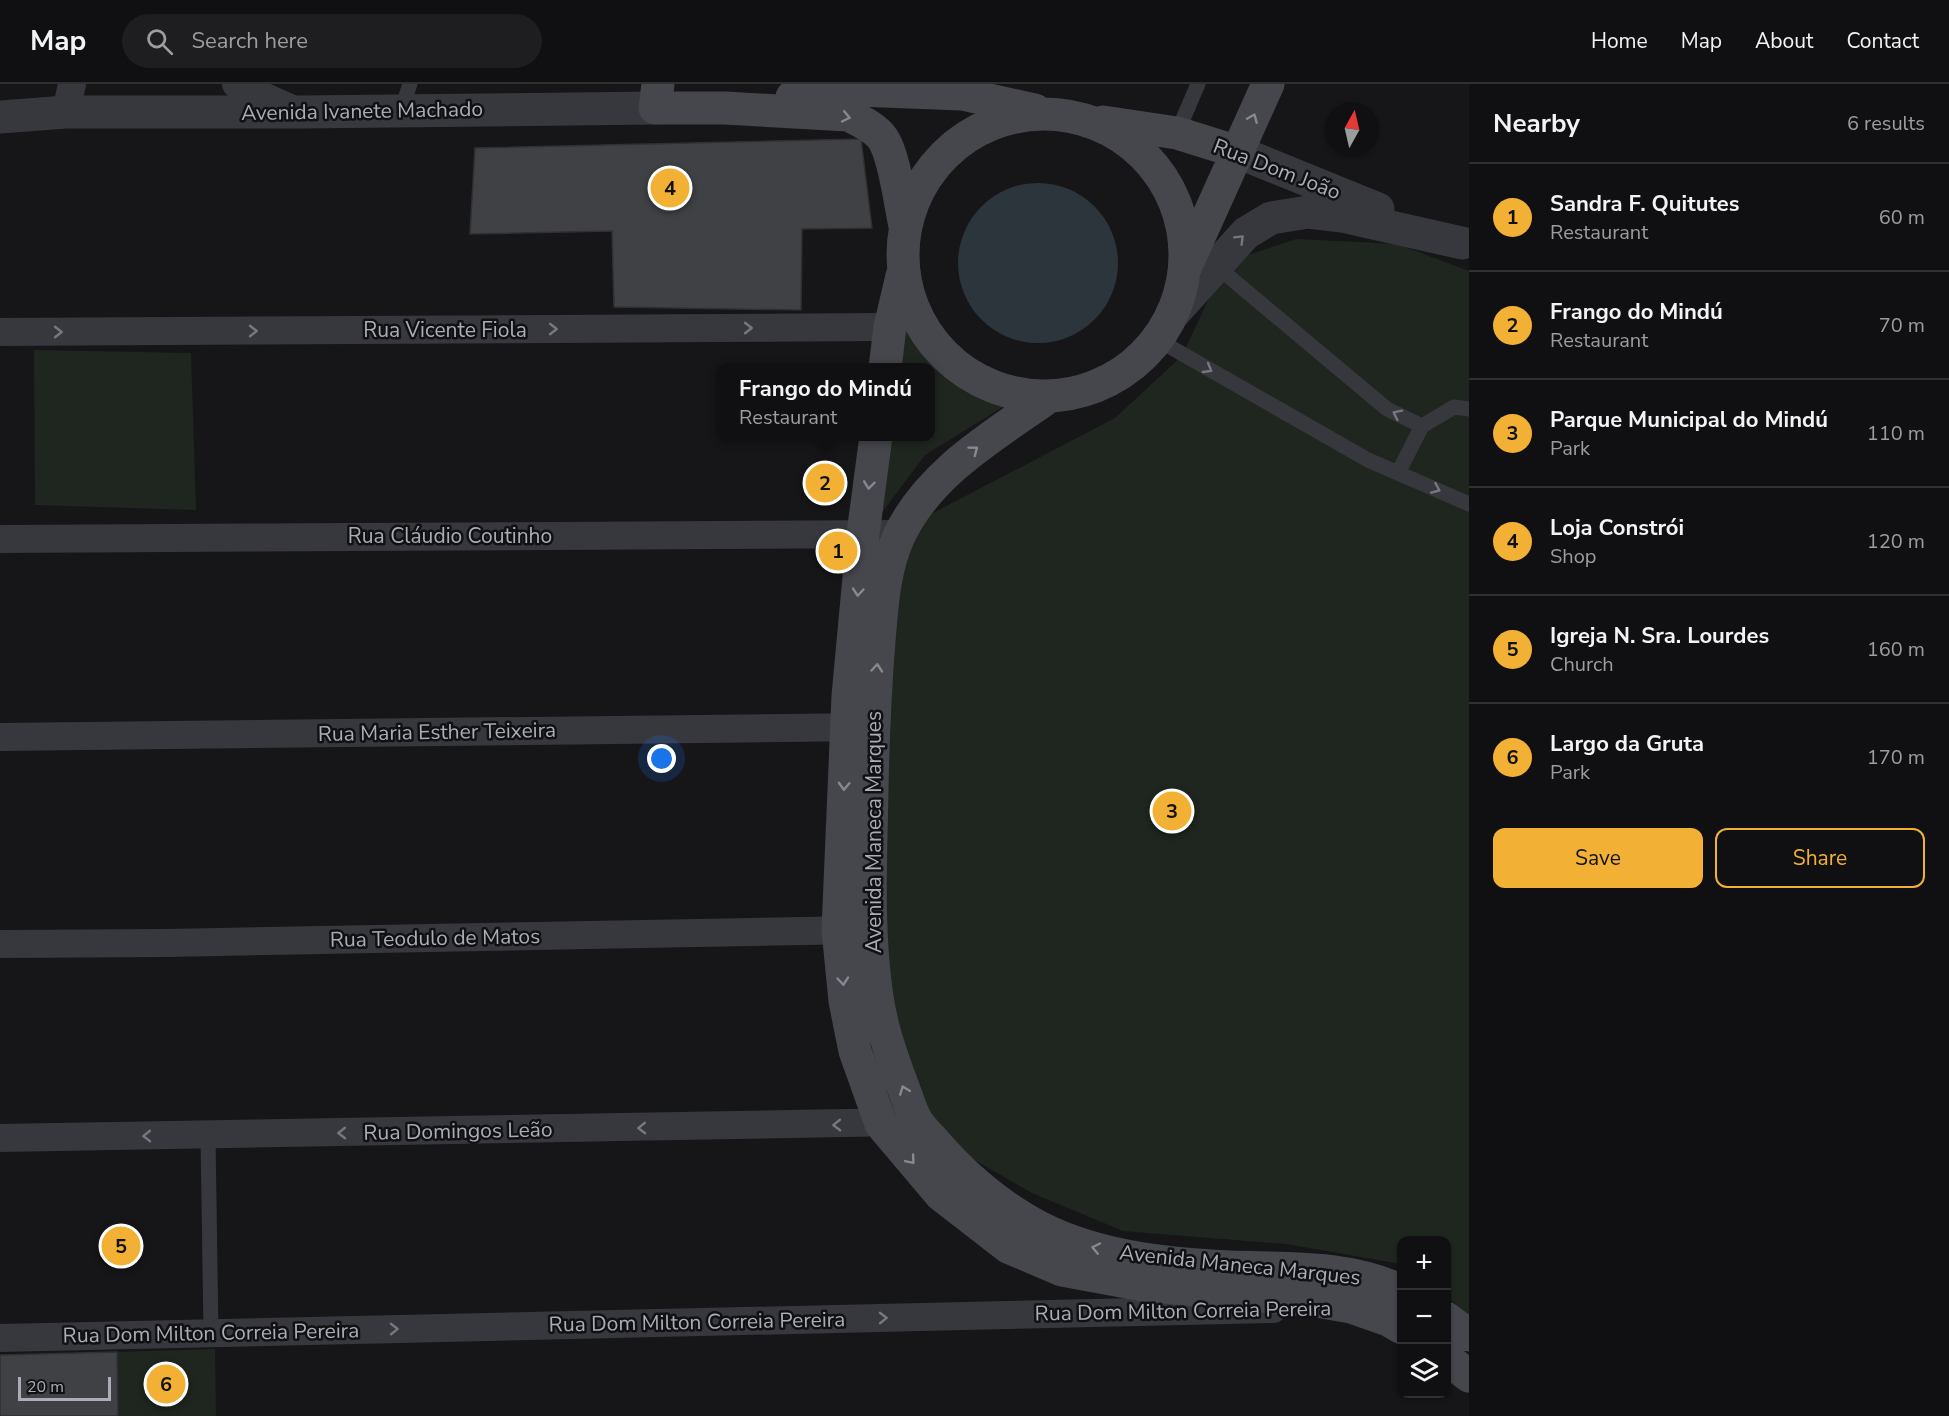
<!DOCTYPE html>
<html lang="en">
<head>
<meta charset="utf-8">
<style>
  body { margin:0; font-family:"Nunito Sans",sans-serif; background:#1e1e20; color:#f1f3f6 }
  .controls { position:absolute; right:18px; bottom:18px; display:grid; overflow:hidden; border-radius:12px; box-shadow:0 2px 4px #0004 }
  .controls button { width:54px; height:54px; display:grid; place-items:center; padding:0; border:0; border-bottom:2px solid #303032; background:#101012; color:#f1f3f6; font:30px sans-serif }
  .compass { position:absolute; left:1325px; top:18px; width:54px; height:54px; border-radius:50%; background:#101012; box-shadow:0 2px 4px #0004; rotate:8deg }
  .scale { position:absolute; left:18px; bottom:15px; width:93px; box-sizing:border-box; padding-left:6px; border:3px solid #a8adb8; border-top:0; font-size:16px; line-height:21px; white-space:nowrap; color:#a8adb8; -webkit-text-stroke:4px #111113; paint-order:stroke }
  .you { position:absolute; left:662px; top:675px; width:21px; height:21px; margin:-15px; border:4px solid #fff; border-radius:50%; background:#1a73e8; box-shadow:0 0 0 9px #1a73e833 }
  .badge { display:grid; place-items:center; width:39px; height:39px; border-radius:50%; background:#f2b134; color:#111; font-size:20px; font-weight:700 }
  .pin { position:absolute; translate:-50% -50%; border:3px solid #fff; box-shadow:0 2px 6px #0006 }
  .popup { position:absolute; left:716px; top:279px; width:219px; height:78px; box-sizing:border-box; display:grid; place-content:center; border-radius:12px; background:#101012; filter:drop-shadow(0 2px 4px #0005); font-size:20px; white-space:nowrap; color:#9c9d9f }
  .popup b { font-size:22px; color:#f1f3f6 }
  .popup::after { content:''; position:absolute; left:50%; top:100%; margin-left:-12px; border:12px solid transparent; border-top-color:#101012 }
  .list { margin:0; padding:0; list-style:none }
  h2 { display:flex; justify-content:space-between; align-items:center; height:78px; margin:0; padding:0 24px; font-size:26px }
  h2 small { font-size:20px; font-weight:400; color:#9c9d9f }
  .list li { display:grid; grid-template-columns:39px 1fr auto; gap:18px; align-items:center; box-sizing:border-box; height:108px; padding:0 24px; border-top:2px solid #303032 }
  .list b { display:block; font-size:22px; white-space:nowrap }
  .list p { margin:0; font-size:20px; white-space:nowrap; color:#9c9d9f }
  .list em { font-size:20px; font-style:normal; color:#9c9d9f }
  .actions { display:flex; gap:12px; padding:18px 24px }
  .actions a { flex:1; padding:14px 0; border:2px solid #f2b134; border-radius:12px; text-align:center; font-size:21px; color:#f2b134 }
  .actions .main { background:#f2b134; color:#111 }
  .icon { flex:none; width:33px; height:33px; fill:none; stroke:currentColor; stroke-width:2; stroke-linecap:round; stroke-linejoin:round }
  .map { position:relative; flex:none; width:1469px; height:1332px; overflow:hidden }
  header { display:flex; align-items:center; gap:36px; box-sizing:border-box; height:84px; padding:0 30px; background:#101012; border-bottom:2px solid #303032 }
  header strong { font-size:28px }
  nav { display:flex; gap:33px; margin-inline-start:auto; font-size:21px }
  .search { width:420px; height:54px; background:#1e1e20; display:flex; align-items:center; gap:15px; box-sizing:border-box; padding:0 21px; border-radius:33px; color:#9c9d9f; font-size:22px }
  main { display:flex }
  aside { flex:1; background:#101012 }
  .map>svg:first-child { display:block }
  .green { fill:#1e261f }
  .water { fill:#2c353c }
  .building { fill:#404145; stroke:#303034; stroke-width:1.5 }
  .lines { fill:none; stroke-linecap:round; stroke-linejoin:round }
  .service { stroke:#37383d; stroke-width:15 }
  .minor { stroke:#37383d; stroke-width:28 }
  .tertiary { stroke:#37383d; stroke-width:33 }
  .secondary { stroke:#45474d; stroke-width:33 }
  .oneway { stroke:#858993 }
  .oneway2 { stroke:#757881 }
  .labels { text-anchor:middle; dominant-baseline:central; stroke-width:5; stroke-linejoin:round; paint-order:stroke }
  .street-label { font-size:21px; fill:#a8adb8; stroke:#111113 }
</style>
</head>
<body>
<header>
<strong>Map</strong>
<div class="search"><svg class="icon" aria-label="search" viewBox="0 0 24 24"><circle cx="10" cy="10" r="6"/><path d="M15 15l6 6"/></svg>Search here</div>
<nav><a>Home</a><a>Map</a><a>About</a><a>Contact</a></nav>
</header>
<main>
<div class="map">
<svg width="1469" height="1332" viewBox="0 0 1469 1332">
  <rect width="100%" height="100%" fill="#161618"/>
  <path class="green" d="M1296,155L1397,160L1469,187V1231L1447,1213L1446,1156H1402L1401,1180L1286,1160L1123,1147L1032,1109L957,1066L917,1012L890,952L876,627L908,442L1115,334L1182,272L1216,199L1245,172Z
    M900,227L932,281L962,301L1011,318L925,371L875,438L886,353L930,352V284L894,283Z
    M34,266L191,269L196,426L35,421Z
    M215,1265L216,1332H118L117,1268Z"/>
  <path class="water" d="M958 179a80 80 0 1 1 160 0a80 80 0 1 1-160 0Z"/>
  <path class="building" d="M861,55L872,144L802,145L801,226L614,223L612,147L470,150L475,64Z
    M117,1268L118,1332H0V1271Z"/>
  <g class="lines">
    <path class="service" d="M401,27L410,0
      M1177,49L1198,0
      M1215,181L1387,325L1422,342L1454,323L1469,325
      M1158,256L1368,376L1469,420
      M1398,389L1422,342
      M208,1052L211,1249"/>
    <path class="minor" d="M236,0L297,27
      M66,28L72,0
      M0,248L890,243
      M0,455L900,450
      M0,653L868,643
      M0,860L167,859L859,846
      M0,1054L902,1038
      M0,1254L1273,1225"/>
    <path class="tertiary" d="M0,33L66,28H299L655,24
      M1238,68L1378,125
      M1173,230L1246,149L1271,134L1308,128L1342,132L1462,159"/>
    <path class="secondary" d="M658,0L655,24H725L848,31C860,37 875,43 883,55C895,73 900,120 905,142
      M792,13L857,6L962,10L1035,26
      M903 171a141 141 0 1 1 282 0a141 141 0 1 1-282 0Z
      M1103,38L1177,49L1238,68
      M1186,182L1268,0
      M885,284L890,243L902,192
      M1050,312C995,351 929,388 899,452C884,485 882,521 879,557C875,606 873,655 872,705C871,772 867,839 876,906C880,940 891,971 903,1003C907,1013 910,1024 915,1034C919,1042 926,1049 932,1055C959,1087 992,1116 1028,1137C1088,1172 1163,1180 1230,1183C1288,1185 1348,1181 1402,1207
      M876,352L863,450L848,612L838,846L845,917L855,967L881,1040L941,1111L1008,1163L1062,1186L1143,1201L1317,1217L1351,1223L1388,1236L1402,1244
      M1446,1234L1469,1251
      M1446,1274L1469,1292"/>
  </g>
  <defs><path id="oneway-chevron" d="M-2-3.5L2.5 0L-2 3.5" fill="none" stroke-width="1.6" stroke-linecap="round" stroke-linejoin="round" transform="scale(1.5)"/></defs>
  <g class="oneway">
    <use href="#oneway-chevron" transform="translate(846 33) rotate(12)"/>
    <use href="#oneway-chevron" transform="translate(1253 34) rotate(-67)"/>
    <use href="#oneway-chevron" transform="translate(974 366) rotate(-37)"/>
    <use href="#oneway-chevron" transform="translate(869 401) rotate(97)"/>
    <use href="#oneway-chevron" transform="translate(858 508) rotate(95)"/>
    <use href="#oneway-chevron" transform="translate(877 584) rotate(-85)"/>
    <use href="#oneway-chevron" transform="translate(844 702) rotate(92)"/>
    <use href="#oneway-chevron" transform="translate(843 897) rotate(85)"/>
    <use href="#oneway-chevron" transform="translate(904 1006) rotate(-111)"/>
    <use href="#oneway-chevron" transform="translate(911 1076) rotate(50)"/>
    <use href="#oneway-chevron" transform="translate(1096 1164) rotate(-168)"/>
  </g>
  <g class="oneway2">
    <use href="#oneway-chevron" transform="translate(1240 155) rotate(-45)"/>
    <use href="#oneway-chevron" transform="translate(748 244)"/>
    <use href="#oneway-chevron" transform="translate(553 245)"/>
    <use href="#oneway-chevron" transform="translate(253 247)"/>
    <use href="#oneway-chevron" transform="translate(58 248)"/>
    <use href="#oneway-chevron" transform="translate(1208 285) rotate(30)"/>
    <use href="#oneway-chevron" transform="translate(1397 330) rotate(-154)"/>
    <use href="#oneway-chevron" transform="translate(1436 405) rotate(24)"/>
    <use href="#oneway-chevron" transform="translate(837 1041) rotate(179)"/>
    <use href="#oneway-chevron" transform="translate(642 1044) rotate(179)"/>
    <use href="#oneway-chevron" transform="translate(342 1049) rotate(179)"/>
    <use href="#oneway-chevron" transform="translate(147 1052) rotate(179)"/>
    <use href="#oneway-chevron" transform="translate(883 1234) rotate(-1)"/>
    <use href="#oneway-chevron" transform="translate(394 1245) rotate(-1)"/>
  </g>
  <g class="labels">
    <g class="street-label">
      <text transform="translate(362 27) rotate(-1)">Avenida Ivanete Machado</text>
      <text transform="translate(1277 85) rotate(21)">Rua Dom João</text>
      <text x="445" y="246">Rua Vicente Fiola</text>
      <text x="450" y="452">Rua Cláudio Coutinho</text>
      <text transform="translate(437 648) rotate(-1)">Rua Maria Esther Teixeira</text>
      <text transform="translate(874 748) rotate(-90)">Avenida Maneca Marques</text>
      <text transform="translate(435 854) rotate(-1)">Rua Teodulo de Matos</text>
      <text transform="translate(458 1047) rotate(-1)">Rua Domingos Leão</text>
      <text transform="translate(1240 1181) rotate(6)">Avenida Maneca Marques</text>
      <text transform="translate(1183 1227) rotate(-1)">Rua Dom Milton Correia Pereira</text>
      <text transform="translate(697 1238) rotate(-1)">Rua Dom Milton Correia Pereira</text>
      <text transform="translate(211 1249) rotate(-1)">Rua Dom Milton Correia Pereira</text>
    </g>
  </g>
</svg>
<div class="controls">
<button>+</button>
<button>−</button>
<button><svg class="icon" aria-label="layers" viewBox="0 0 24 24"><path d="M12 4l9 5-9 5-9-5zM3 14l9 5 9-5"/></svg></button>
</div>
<svg class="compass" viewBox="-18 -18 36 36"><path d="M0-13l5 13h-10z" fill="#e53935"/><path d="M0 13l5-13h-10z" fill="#9c9d9f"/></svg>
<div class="scale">20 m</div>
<div class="you"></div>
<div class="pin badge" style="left:838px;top:467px">1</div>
<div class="pin badge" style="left:825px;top:399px">2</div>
<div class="popup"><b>Frango do Mindú</b>Restaurant</div>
<div class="pin badge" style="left:1172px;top:727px">3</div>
<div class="pin badge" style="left:670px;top:104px">4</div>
<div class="pin badge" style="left:121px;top:1162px">5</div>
<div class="pin badge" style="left:166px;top:1300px">6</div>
</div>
<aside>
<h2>Nearby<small>6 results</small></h2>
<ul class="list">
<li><span class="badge">1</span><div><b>Sandra F. Quitutes</b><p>Restaurant</p></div><em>60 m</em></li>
<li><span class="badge">2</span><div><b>Frango do Mindú</b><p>Restaurant</p></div><em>70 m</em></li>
<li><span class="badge">3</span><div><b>Parque Municipal do Mindú</b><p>Park</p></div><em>110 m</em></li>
<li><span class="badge">4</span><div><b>Loja Constrói</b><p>Shop</p></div><em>120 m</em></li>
<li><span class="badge">5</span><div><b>Igreja N. Sra. Lourdes</b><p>Church</p></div><em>160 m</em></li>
<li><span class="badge">6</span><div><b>Largo da Gruta</b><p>Park</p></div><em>170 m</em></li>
</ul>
<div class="actions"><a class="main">Save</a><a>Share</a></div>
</aside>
</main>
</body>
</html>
